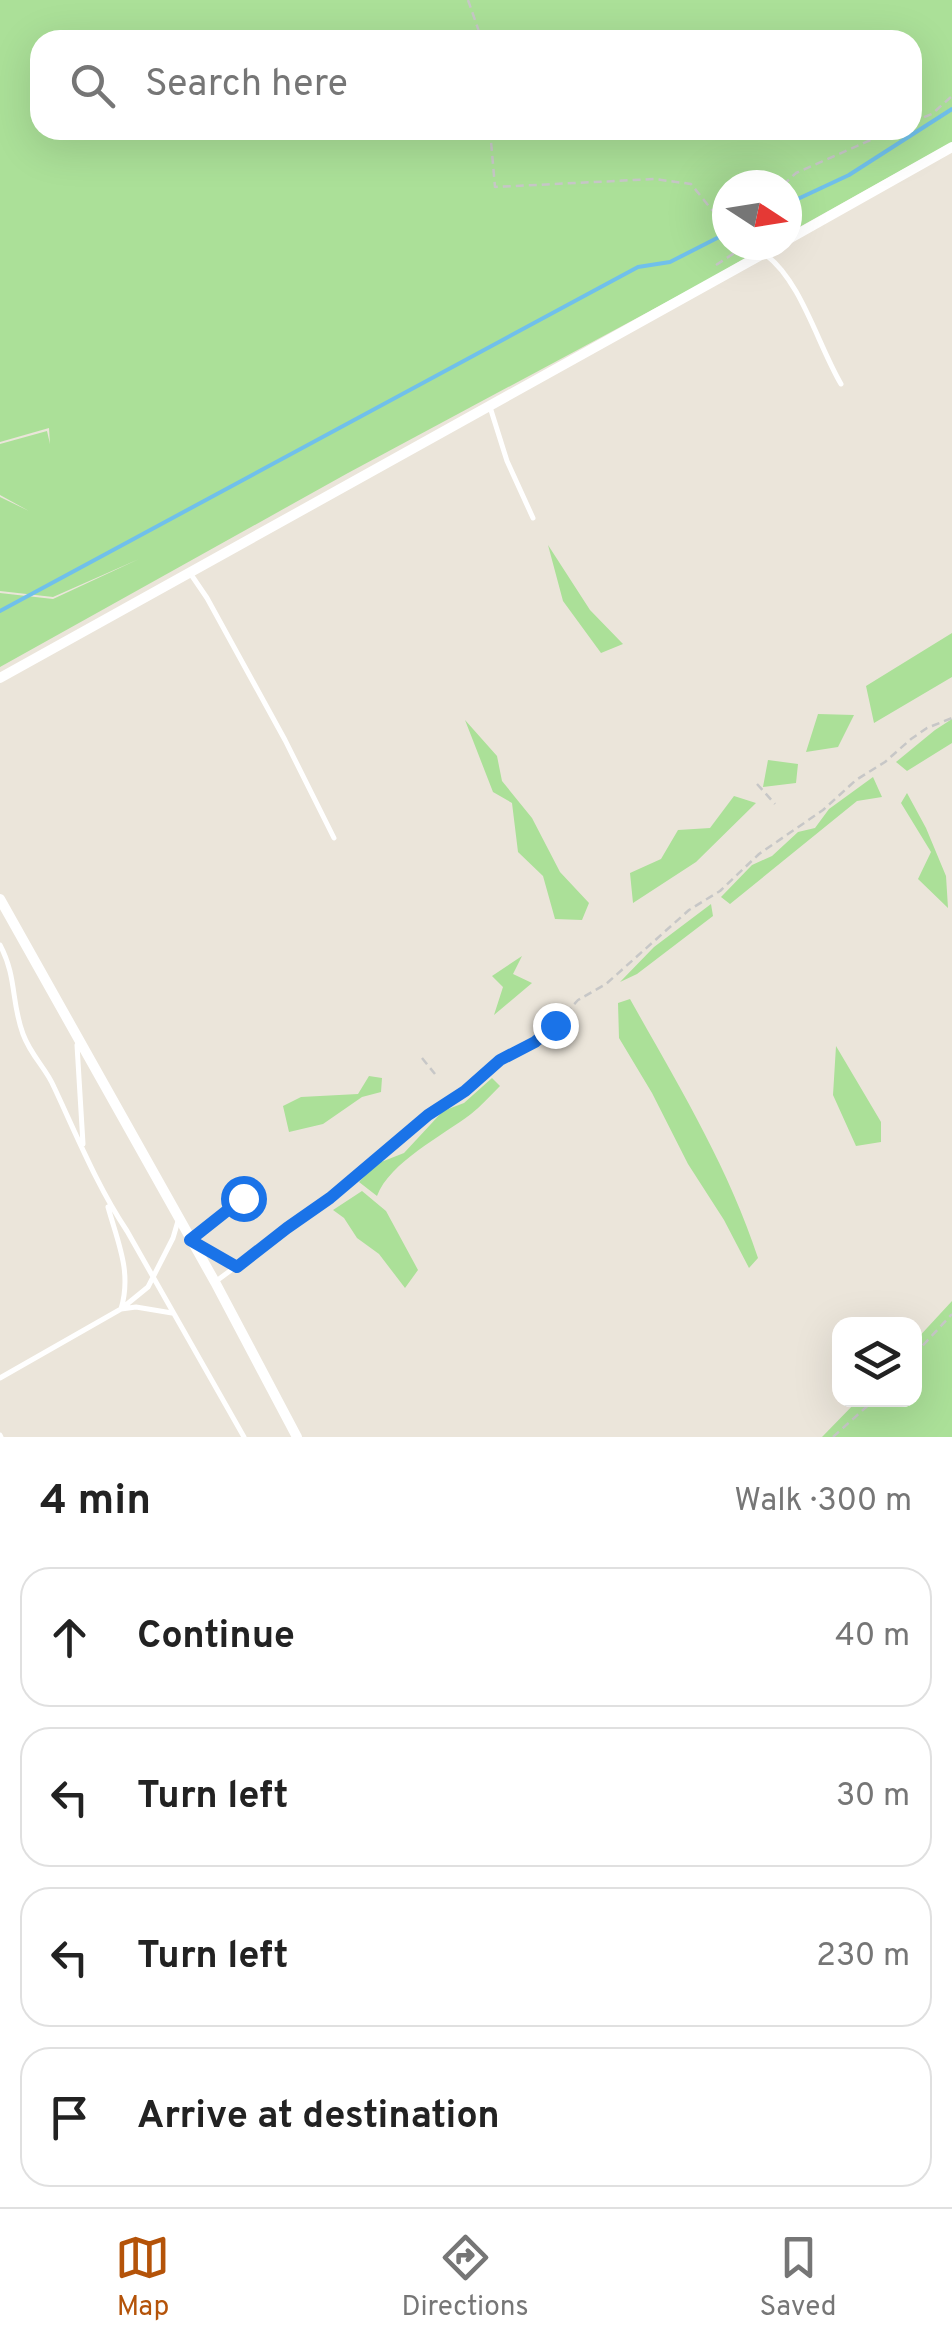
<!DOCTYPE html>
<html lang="en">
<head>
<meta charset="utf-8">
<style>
  body { margin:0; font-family:Overpass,sans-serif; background:#f6f6f6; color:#222 }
  .controls { position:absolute; right:30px; bottom:30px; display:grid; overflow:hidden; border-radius:20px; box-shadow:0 10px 40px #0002 }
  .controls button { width:90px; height:90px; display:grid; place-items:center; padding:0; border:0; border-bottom:2px solid #e0e0e0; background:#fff; color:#222; font:50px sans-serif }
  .compass { position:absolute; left:712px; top:170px; width:90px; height:90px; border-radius:50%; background:#fff; box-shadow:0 10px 40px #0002; rotate:102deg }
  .stop { position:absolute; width:30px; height:30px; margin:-22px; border:8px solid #1a73e8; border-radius:50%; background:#fff }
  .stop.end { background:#1a73e8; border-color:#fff; box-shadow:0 2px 10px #0008 }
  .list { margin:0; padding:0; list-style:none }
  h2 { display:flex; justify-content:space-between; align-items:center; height:130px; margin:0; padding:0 40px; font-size:42px }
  h2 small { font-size:32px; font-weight:400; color:#767676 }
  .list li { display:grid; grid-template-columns:65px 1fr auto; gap:30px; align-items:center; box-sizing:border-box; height:140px; margin:0 20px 20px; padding:0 20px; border:2px solid #e0e0e0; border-radius:30px }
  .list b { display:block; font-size:38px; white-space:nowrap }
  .list em { font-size:32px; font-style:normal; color:#767676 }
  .icon { flex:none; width:55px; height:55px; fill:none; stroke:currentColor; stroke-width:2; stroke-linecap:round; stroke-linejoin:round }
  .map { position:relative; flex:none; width:952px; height:1437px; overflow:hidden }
  .search { position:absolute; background:#fff; box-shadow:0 10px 40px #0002; left:30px; right:30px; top:30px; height:110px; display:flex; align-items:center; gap:25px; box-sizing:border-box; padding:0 35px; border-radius:30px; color:#767676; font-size:38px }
  .sheet { height:770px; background:#fff }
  nav { display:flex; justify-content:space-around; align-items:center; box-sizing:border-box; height:140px; border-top:2px solid #e0e0e0; background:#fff; font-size:28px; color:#767676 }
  nav a { display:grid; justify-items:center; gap:5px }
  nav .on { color:#b45309 }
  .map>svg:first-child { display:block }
  .green { fill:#abe098; fill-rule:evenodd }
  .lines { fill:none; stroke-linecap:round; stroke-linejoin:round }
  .stream { stroke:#70c0eb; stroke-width:4 }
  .path { stroke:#c7c7c7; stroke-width:2.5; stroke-dasharray:8 5; stroke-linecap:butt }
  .lane { stroke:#fff; stroke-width:5 }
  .street { stroke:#fff; stroke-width:10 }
  .route { stroke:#1a73e8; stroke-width:12 }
</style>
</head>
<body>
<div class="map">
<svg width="952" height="1437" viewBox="0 0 952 1437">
  <rect width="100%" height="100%" fill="#ebe5da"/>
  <path class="green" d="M0,0H952V142L787,234V185H727V245H768L704,282L348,473L0,667V593L53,599L139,559L53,597L0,591V497L29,511L0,495V444L47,431L50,444L49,428L0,442ZM69,39L912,40V130H40V40Z
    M548,545L590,610L623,644L601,653L563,601Z
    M952,633V677L874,723L866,686Z
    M818,714L854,715L838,747L806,752Z
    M952,719V743L907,771L896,762L935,730Z
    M465,720L497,756L502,781L532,818L560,872L589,903L582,920L555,919L543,876L518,852L512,803L493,792Z
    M768,760L798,764L796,783L763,787Z
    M873,777L882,797L857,801L730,904L721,897L752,865L772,856L798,832L815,828L829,809Z
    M907,793L926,828L946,876L948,908L918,879L931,852L901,803Z
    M734,796L756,803L696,862L633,903L630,873L661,859L678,830L710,828Z
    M711,904L713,916L637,974L620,982L654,947Z
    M522,956L513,974L532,983L494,1015L503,987L492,976Z
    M630,999C677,1083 728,1166 758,1258L749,1268L724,1220L688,1164L652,1093L619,1038L618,1003Z
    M836,1046L881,1122V1142L856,1146L833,1095Z
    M369,1076L382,1078L381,1092L362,1097L323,1124L289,1132L283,1106L301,1097L358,1094Z
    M492,1078L500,1086C490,1096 481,1106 471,1114C442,1136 390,1162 377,1196L359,1182L376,1164L404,1153L443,1111L464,1103Z
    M362,1191L386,1211L418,1270L405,1288L379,1254L357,1238L344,1218L333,1210Z
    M952,1301V1437H822L858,1400H914L915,1341Z"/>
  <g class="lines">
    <path class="stream" d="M787,204L849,175L952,109
      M0,611L638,267L670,262L727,233"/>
    <path class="path" d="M468,0L482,40
      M912,122L932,114L952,96
      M490,130L495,187L654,179L691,184L712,210L727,215
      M783,185L796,173L893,130
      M716,265L739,250L742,245
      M757,784L775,804
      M422,1058L435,1074
      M199,1233L243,1198
      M278,1235L330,1198L427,1115L465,1091L500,1061L535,1042L555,1025L578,1000L606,984L689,910L720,891L759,854L823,810L856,780L885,762L911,739L927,728L952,718
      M914,1355L952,1314
      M833,1437L874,1400"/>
    <path class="lane" d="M766,255C801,281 818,345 841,384
      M490,407L507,461L533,518
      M190,573L207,598L285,740L334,838
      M0,945C17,977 11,1002 23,1034C31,1056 46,1068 54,1087C77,1136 97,1186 127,1231L244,1437
      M77,1045L83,1144
      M108,1207C118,1243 132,1272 121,1309L136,1307L172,1313
      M197,1245L235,1266
      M215,1282L273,1239
      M0,1378L121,1309L148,1287L173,1238L178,1221
      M0,1435L1,1437"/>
    <path class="street" d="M787,240L952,147
      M0,678L779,245
      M0,899L215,1282L297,1437"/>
  </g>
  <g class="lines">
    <path class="route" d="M243,1198L190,1240L237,1267L287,1228L330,1198L428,1115L465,1091L500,1060L535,1042L555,1025"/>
  </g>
</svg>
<div class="controls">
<button><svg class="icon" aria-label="layers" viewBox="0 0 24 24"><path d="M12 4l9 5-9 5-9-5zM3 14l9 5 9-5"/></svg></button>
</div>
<svg class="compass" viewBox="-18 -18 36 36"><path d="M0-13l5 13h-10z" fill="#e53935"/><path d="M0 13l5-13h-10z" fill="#767676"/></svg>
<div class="stop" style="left:243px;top:1198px"></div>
<div class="stop end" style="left:555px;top:1025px"></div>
<div class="search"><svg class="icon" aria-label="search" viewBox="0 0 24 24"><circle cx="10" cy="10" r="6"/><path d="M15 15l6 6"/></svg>Search here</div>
</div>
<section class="sheet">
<h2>4 min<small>Walk · 300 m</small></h2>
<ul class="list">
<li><svg class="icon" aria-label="ahead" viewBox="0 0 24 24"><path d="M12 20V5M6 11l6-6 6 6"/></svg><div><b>Continue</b></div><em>40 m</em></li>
<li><svg class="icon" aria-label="left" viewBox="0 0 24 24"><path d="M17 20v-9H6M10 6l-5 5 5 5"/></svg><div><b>Turn left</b></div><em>30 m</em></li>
<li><svg class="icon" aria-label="left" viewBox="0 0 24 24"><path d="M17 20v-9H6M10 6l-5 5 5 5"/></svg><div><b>Turn left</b></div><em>230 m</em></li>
<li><svg class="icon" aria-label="arrive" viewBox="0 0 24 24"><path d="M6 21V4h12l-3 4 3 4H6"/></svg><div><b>Arrive at destination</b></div></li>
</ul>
</section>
<nav>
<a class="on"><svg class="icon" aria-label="map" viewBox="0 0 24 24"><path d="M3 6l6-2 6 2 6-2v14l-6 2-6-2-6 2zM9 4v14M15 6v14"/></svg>Map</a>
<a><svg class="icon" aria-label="directions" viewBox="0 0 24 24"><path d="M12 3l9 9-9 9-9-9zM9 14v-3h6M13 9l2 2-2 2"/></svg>Directions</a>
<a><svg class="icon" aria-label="saved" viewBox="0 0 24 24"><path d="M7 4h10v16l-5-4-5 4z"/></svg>Saved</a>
</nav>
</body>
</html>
